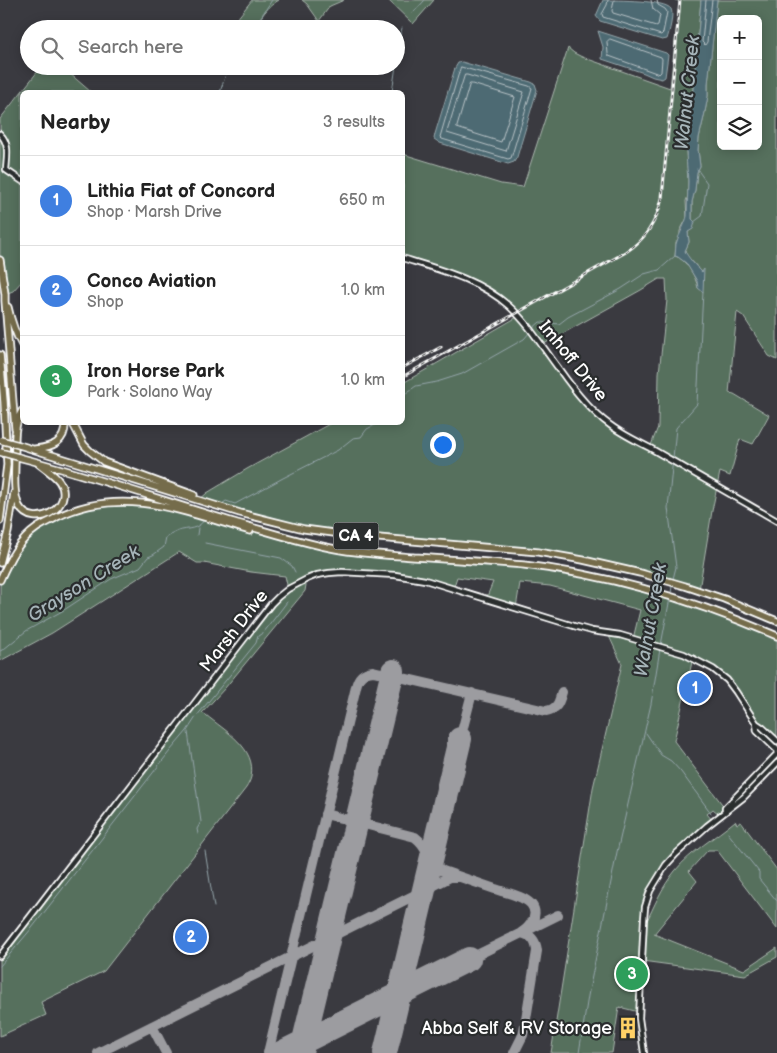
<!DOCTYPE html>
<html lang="en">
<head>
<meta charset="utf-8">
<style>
  body { margin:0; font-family:"Balsamiq Sans",sans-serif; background:#f6f6f6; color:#222 }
  .controls { position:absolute; right:15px; top:15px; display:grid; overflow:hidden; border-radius:8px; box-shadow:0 2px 12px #0003 }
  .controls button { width:45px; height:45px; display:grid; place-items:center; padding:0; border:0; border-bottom:1px solid #e0e0e0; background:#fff; color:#222; font:25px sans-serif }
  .you { position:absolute; left:442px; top:444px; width:18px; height:18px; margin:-12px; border:4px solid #fff; border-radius:50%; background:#1a73e8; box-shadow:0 0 0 8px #1a73e833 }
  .badge { display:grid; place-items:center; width:32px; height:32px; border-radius:50%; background:#111827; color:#fff; font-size:16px; font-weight:700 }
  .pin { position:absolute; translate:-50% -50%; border:2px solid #fff; box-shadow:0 1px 5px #0006 }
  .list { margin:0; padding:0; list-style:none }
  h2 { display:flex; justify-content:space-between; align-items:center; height:65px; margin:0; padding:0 20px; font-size:21px }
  h2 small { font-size:16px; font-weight:400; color:#767676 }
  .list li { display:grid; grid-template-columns:32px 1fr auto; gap:15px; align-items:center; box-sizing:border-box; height:90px; padding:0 20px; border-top:1px solid #e0e0e0 }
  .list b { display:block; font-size:19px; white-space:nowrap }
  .list p { margin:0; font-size:16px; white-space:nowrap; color:#767676 }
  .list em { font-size:16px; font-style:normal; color:#767676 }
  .icon { flex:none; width:28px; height:28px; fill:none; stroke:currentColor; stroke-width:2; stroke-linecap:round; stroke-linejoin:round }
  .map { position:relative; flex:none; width:777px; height:1053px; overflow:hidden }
  .search { position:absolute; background:#fff; box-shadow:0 2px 12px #0003; left:20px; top:20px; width:385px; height:55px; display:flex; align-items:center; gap:12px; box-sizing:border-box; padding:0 18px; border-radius:28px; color:#767676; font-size:19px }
  .panel { position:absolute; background:#fff; box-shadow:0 2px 12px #0003; left:20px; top:90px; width:385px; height:335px; border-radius:8px }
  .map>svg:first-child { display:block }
  .green { fill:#566f5d; stroke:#aab7ae; fill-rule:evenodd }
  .water { fill:#4e6a73; stroke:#95a6ab }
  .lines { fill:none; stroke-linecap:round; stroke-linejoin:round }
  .shore { stroke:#b8c3c7; stroke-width:1 }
  .stream { stroke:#95a6ab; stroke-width:1 }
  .taxiway { stroke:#9c9ca0; stroke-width:10 }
  .runway { stroke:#9c9ca0; stroke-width:24 }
  .secondary-casing { stroke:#fff; stroke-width:8 }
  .highway-casing { stroke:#fff; stroke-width:9 }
  .secondary { stroke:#2a2d2e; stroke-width:4.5 }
  .highway { stroke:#746c4b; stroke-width:5.5 }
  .rail-casing { stroke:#fff; stroke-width:3 }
  .rail { stroke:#2a2d2e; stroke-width:1; stroke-dasharray:4; stroke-linecap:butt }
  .highway-bridge-casing { stroke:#fff; stroke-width:9; stroke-linecap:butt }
  .highway-bridge { stroke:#746c4b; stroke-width:5.5 }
  .labels { text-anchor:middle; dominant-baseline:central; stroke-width:4.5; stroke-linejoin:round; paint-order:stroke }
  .shield { fill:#2a2d2e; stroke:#bfc0c0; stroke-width:1 }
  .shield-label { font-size:16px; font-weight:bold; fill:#fff }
  .street-label { font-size:18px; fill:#fff; stroke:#2a2d2e }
  .poi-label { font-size:18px; fill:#fff; stroke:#2a2d2e; text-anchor:end }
  .water-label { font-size:19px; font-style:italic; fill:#a6b4b9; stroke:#2a2d2e }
</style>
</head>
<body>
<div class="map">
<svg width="777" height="1053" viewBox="0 0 777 1053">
  <rect width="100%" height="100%" fill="#3a3a40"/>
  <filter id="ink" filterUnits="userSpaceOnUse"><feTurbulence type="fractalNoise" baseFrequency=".02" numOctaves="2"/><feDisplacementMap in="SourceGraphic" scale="10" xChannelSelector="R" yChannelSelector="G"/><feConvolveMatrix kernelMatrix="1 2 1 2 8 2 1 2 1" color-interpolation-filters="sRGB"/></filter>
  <g filter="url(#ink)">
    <path class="green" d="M252,0H279C268,6 260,17 255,29H229Z
      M302,0H344L330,6L319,21L307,4Z
      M388,0H434L413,24Z
      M675,0H701L689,134L686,151L688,178V196L686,201L687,218L680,231V236L676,242L675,256C686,259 696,277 698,288L702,272L687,256L685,251L689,242L688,232L692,229V202L695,190L697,172L700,166L698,150L699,138L704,117L708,96V84L717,0H777V360L769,356L743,316L737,312L729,393L734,394L769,415L753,444L740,439L730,476L720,472L712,511L699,590L685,586L538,552L304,529L199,500L207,493L247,469L331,423L402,422L403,383L519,316L483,287L403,258V154L501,184L523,187L568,48L574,53L582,57L670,88L679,4V1ZM721,19H758V146H721ZM659,279H666L667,300L659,373L658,427L650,448L609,425L571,385L542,345L641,290Z
      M42,66H61L91,92H22V281L13,291L5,294L0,260V119Z
      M123,502L171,503L295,540L351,552L547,568L638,587L777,636V741L762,727L738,690L727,680L691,657L692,662L674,741L725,808L720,815L713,809L707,814L713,821L666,865L647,899L645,925C654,906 662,887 675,871C691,851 715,838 735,821L737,824L741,822L777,870V929L717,850H708L689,871L697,881L654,934L744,970L777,948V957L745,975L642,961L639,1012L619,1007L612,1053H551L593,788L622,664L609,636L620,635L633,639L640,610L550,586L520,583L516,608L486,599L493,582L457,577L453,589L412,577L342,572L307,579L305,591L225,688L202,713L206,715C225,731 257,748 251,777C250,781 248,785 246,788L104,971L41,1002L46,1015L0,1036V956L271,604L288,589L285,576L251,572L204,563H197L179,552L52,633L0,661V580L27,536L68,512Z"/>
    <path class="water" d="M603,0C617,0 665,0 671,9C674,15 669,33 667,39L662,40L600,21L596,16Z
      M701,0H717L708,84V96L704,117L699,138L698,150L700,166L697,172L695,190L692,202V219L695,222L693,229L688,232L689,242L685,251C687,256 697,268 702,272L704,269L703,292L698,288L697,281L686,263L678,257L675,256C676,251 675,245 677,241C679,235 686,222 687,216C687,204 688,193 688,181C687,164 684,149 689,134Z
      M598,31L666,53L668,55L665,77L662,79L653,77L644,73L602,59L603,47Z
      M462,62L531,82L535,84L537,90L517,157L514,162L508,164L440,143L434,139L435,134L455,68L458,63Z"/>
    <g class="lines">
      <path class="shore" d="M608,0L607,5L602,14L603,17L661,35L663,33L667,12L665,9L658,5L657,0
        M614,0L612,11L613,13L656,26L658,25L660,15L653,9L651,0
        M706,0L702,42L705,45L707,42L712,0
        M610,39L661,57L662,59L661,72L659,74L609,56L608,54L607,42Z
        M461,67L529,86L532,88L512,155L511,158L508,159L442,139L440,137L460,69Z
        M465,75H467L524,92L506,151L447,133Z
        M470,84H472L515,97L501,142L457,128Z"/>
      <path class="stream" d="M413,13L425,0
        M253,29L272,0
        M396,65L400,36L402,28
        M220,92L225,77L229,66
        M392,92L396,66
        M694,222L702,216L707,183L697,169
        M532,329L540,322L559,324L568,317L621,289L644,274L659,270L675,256
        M402,396L416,386L437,382L462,374L524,339L530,332
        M222,504L226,501L235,504L283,478L338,450L353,438L361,437L367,429L381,422
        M197,535L198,528
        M205,543L281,558L292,566L295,572
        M673,579L676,567L668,508L676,428L697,404L703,292
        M671,594L672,586
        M661,645L670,598
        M0,651L4,649L26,631L64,610L111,579L140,567L148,557L153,555L164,547L166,537C170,535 174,533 178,531C188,528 198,530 204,520
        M188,732L201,822L197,829L198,834
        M646,733L661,755L671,761L681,772L711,813
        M728,833L759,872V879L777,901
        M205,851L214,907
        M0,966L32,928L170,751L187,731L196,717L256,643L258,636L264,632L287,602
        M579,1053L588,996L617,852L651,704L660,649"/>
      <path class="taxiway" d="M460,739L472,693
        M325,814L415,837C428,847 429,857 429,872
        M434,852C433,861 435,867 443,871C460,877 478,883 495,889C506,893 522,895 531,904C540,915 530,927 521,933
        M469,959L558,915
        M152,1026L166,1053
        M98,1053L425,890L450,877H459
        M268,1053L356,687C358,677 363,672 373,671L546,711C558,709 559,702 562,692
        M514,1053L523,1035L525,1025L537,951C536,941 532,935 521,933"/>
      <path class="runway" d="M281,1053L469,959
        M301,1053L393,671
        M385,1053L460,739"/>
      <g class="secondary-casing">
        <path id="secondary" d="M0,134C10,144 7,156 6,170L22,181
          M402,258C441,270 478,279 509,306C529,324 543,348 559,369C573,389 590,411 610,425C622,434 636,441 650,448L777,521
          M756,723L762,727L777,741
          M725,811V808L777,754
          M0,956L271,604L278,597L288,589L307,579L317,575L329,573L342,572L395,575L425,580L574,626L592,631L620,635L684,654L713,669L727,680L736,692L756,723L757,731L777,750
          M644,1053L639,1018L644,919L645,907L650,891L666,865L676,854L707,826L744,797L777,763"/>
      </g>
      <g class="highway-casing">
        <path id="highway" d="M0,260L5,294V301L15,428
          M8,307C11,321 15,333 22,345
          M0,355L4,402L7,465L0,521
          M22,411C13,425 15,443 15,460C15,474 13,493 19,506C33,532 77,506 59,481C54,474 45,469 38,463
          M72,422L84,445L90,451L104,462L194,495
          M19,445L240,513L304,529L356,536L538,552L583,560L640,573L685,586L724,599L777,621
          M35,449C52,447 66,443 65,422
          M18,457C92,476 164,501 237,523C270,532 302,543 336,549C362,554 388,555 414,557C451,559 487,562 524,565C612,575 696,601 777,636
          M0,563L8,532L14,493
          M0,580C9,560 18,541 37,528C43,524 51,521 57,517C122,485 186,512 250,531"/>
      </g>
      <use href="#secondary" class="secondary"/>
      <use href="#highway" class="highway"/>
      <g class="rail-casing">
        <path id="rail" d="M402,368L441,347
          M402,377L626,252C646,239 657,221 662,198L680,0"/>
      </g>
      <use href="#rail" class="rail"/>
      <g class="highway-bridge-casing">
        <path id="highway-bridge" d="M0,440L19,445
          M0,452L18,457"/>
      </g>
      <use href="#highway-bridge" class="highway-bridge"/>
    </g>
  </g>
  <defs>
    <g id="building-bare" transform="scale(1.725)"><path d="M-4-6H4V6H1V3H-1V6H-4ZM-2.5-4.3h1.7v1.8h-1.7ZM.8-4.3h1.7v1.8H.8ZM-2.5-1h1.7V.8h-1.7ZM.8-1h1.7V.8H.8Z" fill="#ffd166" stroke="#2a2d2e" stroke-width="2.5" paint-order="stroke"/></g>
  </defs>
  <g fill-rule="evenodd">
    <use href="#building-bare" x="628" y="1028"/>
  </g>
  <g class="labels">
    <rect class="shield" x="333.5" y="522.5" width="45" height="27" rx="4"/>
    <g class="shield-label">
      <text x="356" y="536">CA 4</text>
    </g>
    <g class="street-label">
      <text transform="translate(573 361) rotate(51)">Imhoff Drive</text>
      <text transform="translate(234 631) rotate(-52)">Marsh Drive</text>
    </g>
    <g class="poi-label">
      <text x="612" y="1028">Abba Self &amp; RV Storage</text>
    </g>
    <g class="water-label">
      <text transform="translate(688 93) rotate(-84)">Walnut Creek</text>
      <text transform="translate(84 584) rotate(-32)">Grayson Creek</text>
      <text transform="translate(651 620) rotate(-80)">Walnut Creek</text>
    </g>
  </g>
</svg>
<div class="controls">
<button>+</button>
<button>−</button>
<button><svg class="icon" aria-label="layers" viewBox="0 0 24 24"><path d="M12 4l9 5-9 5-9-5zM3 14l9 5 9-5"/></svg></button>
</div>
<div class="you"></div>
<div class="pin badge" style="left:695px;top:688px;background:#3f7fe0">1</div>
<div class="pin badge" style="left:191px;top:937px;background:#3f7fe0">2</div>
<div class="pin badge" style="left:632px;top:974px;background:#2e9e5b">3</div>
<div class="search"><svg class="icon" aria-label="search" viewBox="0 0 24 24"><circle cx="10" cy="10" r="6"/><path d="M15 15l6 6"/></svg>Search here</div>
<section class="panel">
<h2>Nearby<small>3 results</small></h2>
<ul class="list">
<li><span class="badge" style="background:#3f7fe0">1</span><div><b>Lithia Fiat of Concord</b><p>Shop · Marsh Drive</p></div><em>650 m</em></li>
<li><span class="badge" style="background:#3f7fe0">2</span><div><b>Conco Aviation</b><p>Shop</p></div><em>1.0 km</em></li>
<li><span class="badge" style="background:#2e9e5b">3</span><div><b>Iron Horse Park</b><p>Park · Solano Way</p></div><em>1.0 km</em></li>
</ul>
</section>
</div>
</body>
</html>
